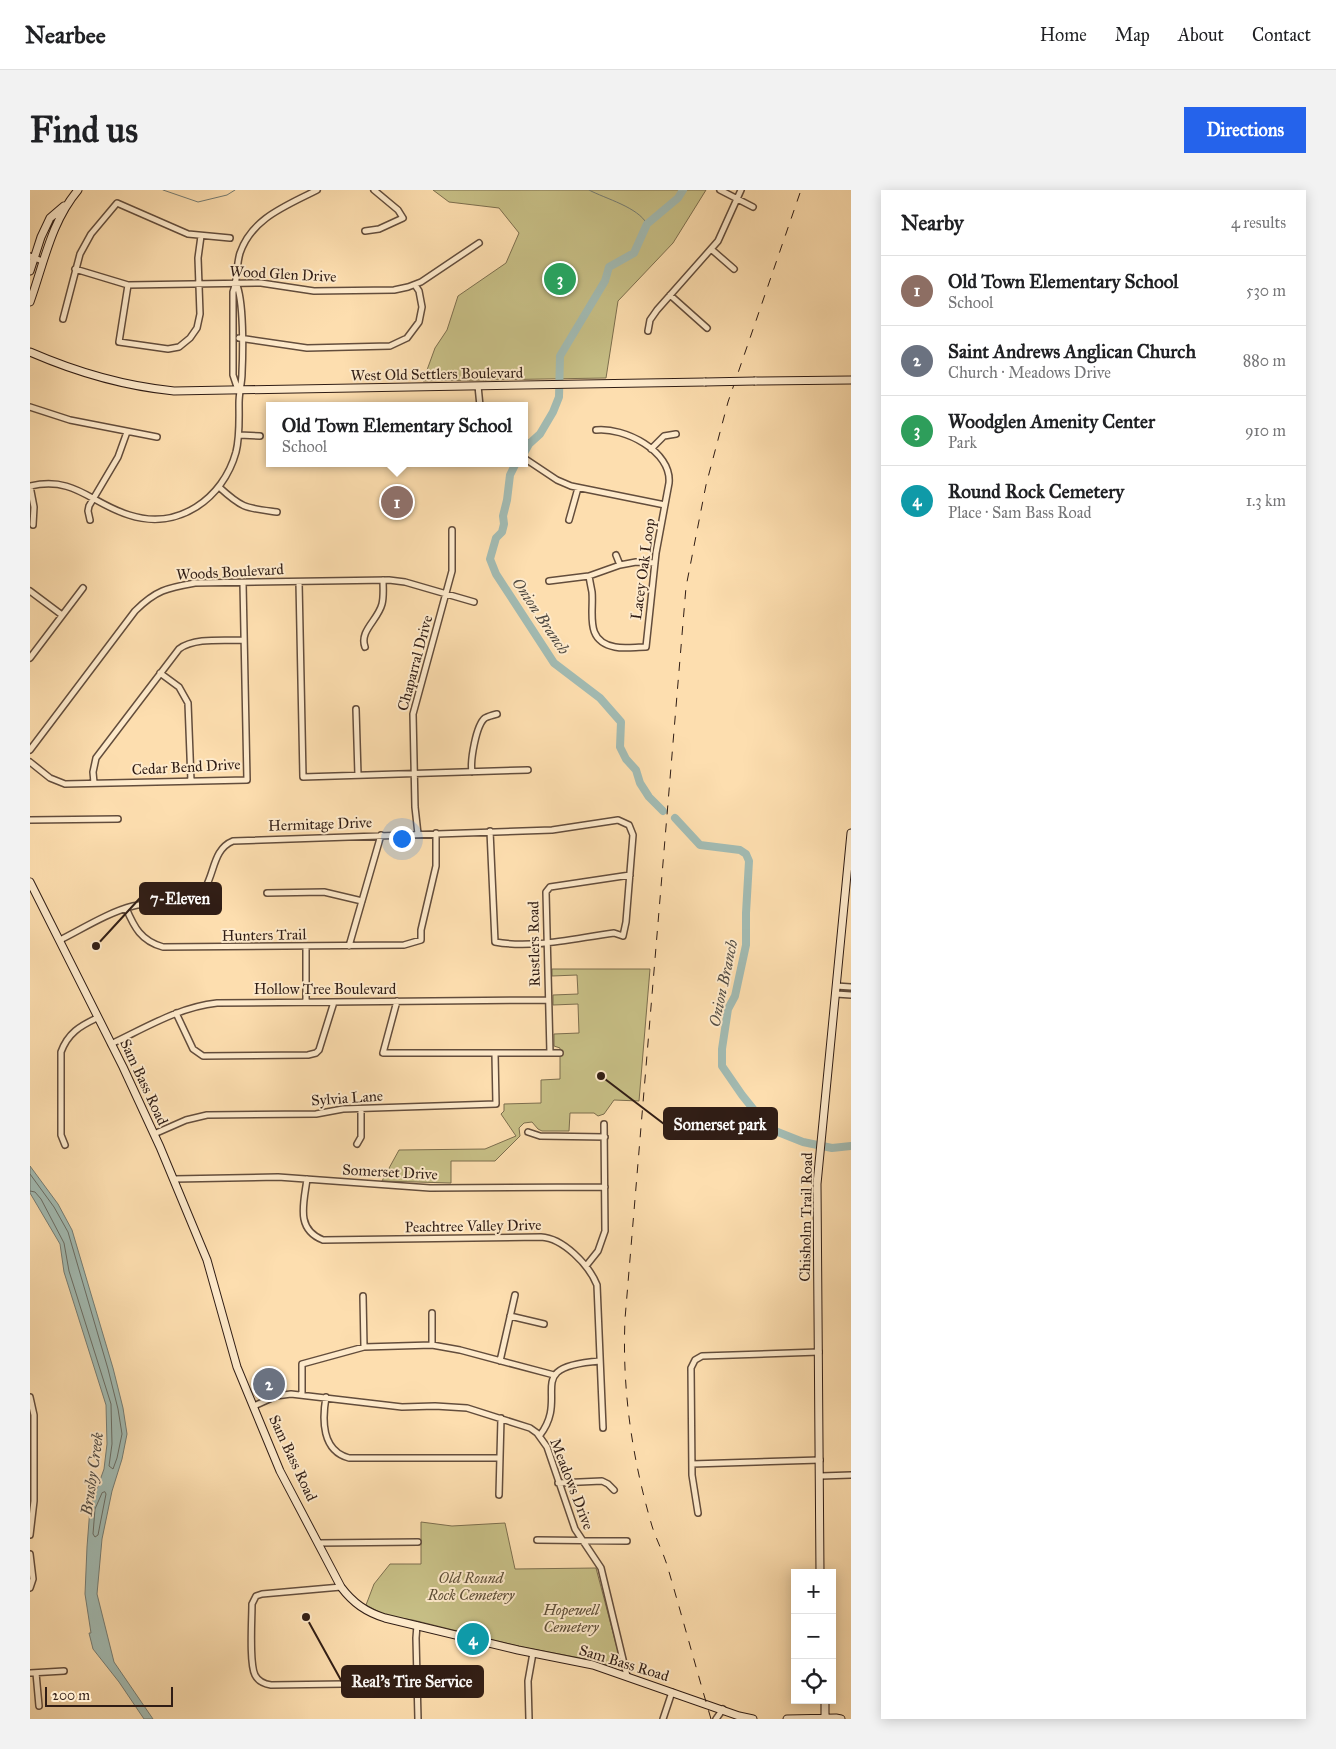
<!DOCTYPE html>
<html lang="en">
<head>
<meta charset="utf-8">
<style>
  body { margin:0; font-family:"IM FELL Great Primer",serif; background:#f2f2f2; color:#202124 }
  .controls { position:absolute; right:15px; bottom:15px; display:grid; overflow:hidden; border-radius:0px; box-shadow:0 2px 12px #0003 }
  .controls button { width:45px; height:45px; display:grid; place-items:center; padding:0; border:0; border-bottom:1px solid #e0e0e0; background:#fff; color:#202124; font:25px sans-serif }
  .scale { position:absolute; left:15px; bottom:12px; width:128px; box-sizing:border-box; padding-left:5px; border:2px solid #301d15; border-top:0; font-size:14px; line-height:18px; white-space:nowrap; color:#301d15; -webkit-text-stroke:4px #feeacb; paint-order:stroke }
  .you { position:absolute; left:371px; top:648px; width:18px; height:18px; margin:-12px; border:4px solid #fff; border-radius:50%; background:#1a73e8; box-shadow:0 0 0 8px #1a73e833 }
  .badge { display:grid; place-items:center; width:32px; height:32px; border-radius:50%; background:#2563eb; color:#fff; font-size:16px; font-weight:700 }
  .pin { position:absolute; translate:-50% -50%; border:2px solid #fff; box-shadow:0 1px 5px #0006 }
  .popup { position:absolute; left:236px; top:212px; width:262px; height:65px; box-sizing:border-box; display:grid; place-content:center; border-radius:0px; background:#fff; filter:drop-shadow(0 1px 4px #0005); font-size:16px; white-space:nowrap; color:#757577 }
  .popup b { font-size:19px; color:#202124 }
  .popup::after { content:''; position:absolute; left:50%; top:100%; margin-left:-10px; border:10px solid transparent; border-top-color:#fff }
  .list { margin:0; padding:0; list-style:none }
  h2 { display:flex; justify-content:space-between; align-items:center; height:65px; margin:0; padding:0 20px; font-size:21px }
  h2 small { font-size:16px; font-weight:400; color:#757577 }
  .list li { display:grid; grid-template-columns:32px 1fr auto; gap:15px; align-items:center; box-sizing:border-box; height:70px; padding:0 20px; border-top:1px solid #e0e0e0 }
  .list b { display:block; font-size:19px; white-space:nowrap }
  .list p { margin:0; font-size:16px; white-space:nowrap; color:#757577 }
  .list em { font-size:16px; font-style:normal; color:#757577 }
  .icon { flex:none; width:28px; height:28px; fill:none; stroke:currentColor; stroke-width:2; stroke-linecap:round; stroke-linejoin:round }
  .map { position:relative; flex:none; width:821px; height:1529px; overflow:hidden; border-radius:0px }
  header { display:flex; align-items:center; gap:30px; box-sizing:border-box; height:70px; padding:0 25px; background:#fff; border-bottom:1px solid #e0e0e0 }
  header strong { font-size:24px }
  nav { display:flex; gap:28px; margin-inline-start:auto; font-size:18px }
  .intro { display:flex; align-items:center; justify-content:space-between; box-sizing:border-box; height:120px; padding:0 30px }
  h1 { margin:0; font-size:35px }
  .button { padding:12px 22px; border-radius:0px; background:#2563eb; color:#fff; font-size:18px; font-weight:700 }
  main { display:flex; gap:30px; padding:0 30px }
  aside { flex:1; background:#fff; border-radius:0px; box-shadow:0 2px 12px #0003 }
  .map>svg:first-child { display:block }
  .green { fill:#c7bf86; stroke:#7c6e4e }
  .water { fill:#a2bbb3; stroke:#747c74 }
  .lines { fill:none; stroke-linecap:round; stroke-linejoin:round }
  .shore { stroke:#696c64; stroke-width:1 }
  .stream { stroke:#747c74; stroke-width:1 }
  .river { stroke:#a2bbb3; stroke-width:8 }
  .street-casing { stroke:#634d3c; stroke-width:8 }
  .secondary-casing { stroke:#301d15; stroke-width:9 }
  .street { stroke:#feeacb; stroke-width:5 }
  .secondary { stroke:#feeacb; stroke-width:7 }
  .rail { stroke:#301d15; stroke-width:1; stroke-dasharray:9 9; stroke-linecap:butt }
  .secondary-bridge-casing { stroke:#301d15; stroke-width:9; stroke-linecap:butt }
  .secondary-bridge { stroke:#feeacb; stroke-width:7 }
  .labels { text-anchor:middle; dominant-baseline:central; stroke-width:4; stroke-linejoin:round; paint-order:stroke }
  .street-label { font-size:15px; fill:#301d15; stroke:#feeacb }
  .park-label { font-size:15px; font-style:italic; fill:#5d4e37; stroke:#feeacb }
  .water-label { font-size:16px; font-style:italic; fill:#524c44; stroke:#feeacb }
  .leader { fill:none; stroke:#301d15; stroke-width:2 }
  .callout-dot { fill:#301d15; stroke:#feeacb; stroke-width:2 }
  .callout { fill:#301d15; stroke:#301d15; stroke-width:2 }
  .callout-label { font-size:16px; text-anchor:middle; font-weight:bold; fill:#fff }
</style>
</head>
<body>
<header>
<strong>Nearbee</strong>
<nav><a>Home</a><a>Map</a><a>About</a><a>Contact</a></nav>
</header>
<div class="intro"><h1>Find us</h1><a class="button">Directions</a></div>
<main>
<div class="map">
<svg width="821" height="1529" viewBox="0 0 821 1529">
  <rect width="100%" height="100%" fill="#fddeaf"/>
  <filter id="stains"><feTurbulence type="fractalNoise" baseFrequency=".004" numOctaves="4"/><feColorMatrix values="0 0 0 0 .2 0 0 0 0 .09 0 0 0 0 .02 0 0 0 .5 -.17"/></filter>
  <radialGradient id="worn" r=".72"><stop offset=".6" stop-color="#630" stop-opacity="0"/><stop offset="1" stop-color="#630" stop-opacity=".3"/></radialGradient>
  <path class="green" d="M403,0H676L643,53L588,111L576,188L393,191L405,158L417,140L428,106L476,73L489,43L469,18L419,12Z
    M522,779H620L609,911L584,910L574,924L568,926L564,923H540L539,941H512L508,939L502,932L494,933L489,938L490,946L465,971H421V993L352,991L369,960L455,959L486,946L471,924L474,921V914L511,913V890L530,889V858L524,856V844L549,843L548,814L523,815V805L548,804L547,785L522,786Z
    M391,1332L422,1336L475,1333L485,1379L566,1378L590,1469L583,1477L561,1470L492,1457L383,1430L357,1426L336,1415L344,1394L360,1374H391Z"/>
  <path class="water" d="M0,976L28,1014L42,1040L83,1178L93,1218L97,1244L92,1269L82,1301L72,1349L67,1404L84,1472L123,1529H114L89,1492L63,1459L59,1443H61L55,1404L57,1357L60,1318L74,1279L77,1254L76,1215L34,1082L30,1054L0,1003Z"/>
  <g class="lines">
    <path class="shore" d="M0,984L24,1017L38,1042L78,1179L88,1219L92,1244L87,1268L83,1279L79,1276L82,1254L81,1214L39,1081L34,1053L11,1009L5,1002L0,1001
      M75,1302L76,1304L68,1345L65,1347L63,1344L65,1319L72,1303Z"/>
    <path class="stream" d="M133,0L168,12L197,5L205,0
      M559,0C576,9 608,17 617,34
      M458,215L479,216
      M494,245L499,250V254"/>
    <path class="river" d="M494,263L499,254L510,244L523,222L529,207L530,166L575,91L579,77L604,63L617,34L648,8L653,0
      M486,273L480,285L477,310L473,326L474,334L472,342L466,348L460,369L466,384L524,473L570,508L591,532L590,557L596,569L606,580L610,593L619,607L633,621
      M645,628L670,655L710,660L716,664L719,671L716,723V755L705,806L698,819L692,859V876L712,905L728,925L731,931L730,935L773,952L802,958L821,956"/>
    <g class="street-casing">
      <path id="street" d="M690,0L723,17
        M335,41L349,39L373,28L368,20L344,0
        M681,59L704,79
        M0,66L12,71
        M45,79L98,95L231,93L284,101L364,100L378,97L391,92L449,53
        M98,95L89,152L138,159L149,157L160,148L167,138L170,124L168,68L171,46
        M640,105L677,138
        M33,129L50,64L61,44L87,13L158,44L200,48
        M618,141L620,130L627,120L688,51L711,0
        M209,148L277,158L360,156L377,148L389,132L392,117L389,101L385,95
        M448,196L450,216
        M208,200L203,185V102C208,89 206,76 210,63C222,28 256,16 287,0
        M0,217L40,230L127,247
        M209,245L230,246
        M621,259L634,246L646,244
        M494,268L527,290L541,296L635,315
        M0,296C45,286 60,313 99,325C148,341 193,309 206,262C210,246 209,229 209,213C209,202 212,193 212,183C213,162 214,110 206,93
        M0,296L4,317L3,335
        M189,297C213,319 216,318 247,322
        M60,330L58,321L59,316L88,267L97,242
        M539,330L548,298
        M586,365L590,375
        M559,386C560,392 561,397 562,402C564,423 554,451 585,457C594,459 606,457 616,457L626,363L639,293C642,261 594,237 566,240
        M519,391L559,386L590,375L606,372L625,373
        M269,392L273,587L498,580
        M0,401L32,425
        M335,457C329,441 348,430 352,414C354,406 353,398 353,390
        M0,468L53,398
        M130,483L149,497L158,513L161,591
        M326,519L328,585
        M0,560L105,421C126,400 137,398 165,393L359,390L375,392L444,412
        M0,572L20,588L35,594L217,590L213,393
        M442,582C440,571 446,535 455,528C459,526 463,525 467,524
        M64,593L63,582L66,568L149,459C165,447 195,451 214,450
        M0,630L88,629
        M388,644L385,617L383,524L422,381V340
        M237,703L294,702L332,711
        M96,718C104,737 111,751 133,757L374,755L391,750V740L406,676V643
        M30,750C52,739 79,722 103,716C122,711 146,718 164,709C187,696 178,661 203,651L522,640L588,630L599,635L603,645L596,732L593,746L584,743C545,748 504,759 465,752L460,641
        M319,756L351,645
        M806,796L821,797
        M806,804L821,805
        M367,811L353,863H530
        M276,812V757
        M146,823L163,859L173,866L278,865L286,863L289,860L304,812
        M81,854C115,838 149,817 187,813L518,810
        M520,863L516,702L520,697L600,685
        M498,942L510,946L575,947
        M124,944L156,930L177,925L286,924L313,919L466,914L465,864
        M327,954L331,947V919
        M35,955L31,945V862C38,843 50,836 67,828
        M144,989L248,987L400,998L575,997
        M277,989C274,1013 265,1039 293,1050L511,1047C533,1048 559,1075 567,1095L573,1238
        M556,1076L568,1061L575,1041L574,934
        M333,1106L334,1157
        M402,1123V1155
        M480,1126L514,1134
        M470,1171L485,1105
        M272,1204V1174L334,1157L402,1155L430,1160L524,1185
        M0,1207L4,1225V1311L0,1345
        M296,1207C292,1230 292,1261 319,1268H469
        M224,1216L246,1206L261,1204L372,1217L405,1216L437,1218L500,1238L507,1243L517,1257L545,1339L571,1378L597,1486
        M510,1245C541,1205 490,1177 570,1171
        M662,1274L790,1270
        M791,1286L821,1285
        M528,1293L572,1291L578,1294L584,1300
        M469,1305L471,1228
        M668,1323L662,1285L661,1178L665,1170L672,1166L789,1162
        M507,1350L597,1351
        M289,1353L388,1352
        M0,1364L3,1389L0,1398
        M311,1397L232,1404L226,1406L222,1414C222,1430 219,1473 225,1485C228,1491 235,1494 241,1495L387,1493
        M387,1435L386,1448L388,1529
        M0,1483L34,1481
        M6,1483L9,1516
        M499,1529L498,1491L503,1463
        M633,1529L642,1502
        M686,1529L693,1519"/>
    </g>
    <g class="secondary-casing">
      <path id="secondary" d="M0,81L11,47L20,28L34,16
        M0,112C14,73 21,32 48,0
        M0,162C46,182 93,196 144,201L675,192
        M725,191L821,190
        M0,692L93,877L130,957L177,1070L207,1177L250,1281L311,1397C323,1413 336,1422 355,1428L488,1460L563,1475L709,1526L723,1529
        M790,1383L787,994L821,643
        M795,1510V1529
        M757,1529L806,1528L811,1529"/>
    </g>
    <use href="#street" class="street"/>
    <use href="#secondary" class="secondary"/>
    <path class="rail" d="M681,1529C666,1478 652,1426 637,1375C633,1362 626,1349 622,1336C602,1268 592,1200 595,1129L656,397L676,295L698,212L771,0"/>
    <g class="secondary-bridge-casing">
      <path id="secondary-bridge" d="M675,192L725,191"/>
    </g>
    <use href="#secondary-bridge" class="secondary-bridge"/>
  </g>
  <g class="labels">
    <g class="street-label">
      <text transform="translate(253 84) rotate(3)">Wood Glen Drive</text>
      <text transform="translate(407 184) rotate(-1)">West Old Settlers Boulevard</text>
      <text transform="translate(613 379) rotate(-82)">Lacey Oak Loop</text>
      <text transform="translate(200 382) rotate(-3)">Woods Boulevard</text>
      <text transform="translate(385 473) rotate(-75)">Chaparral Drive</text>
      <text transform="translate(156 577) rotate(-3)">Cedar Bend Drive</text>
      <text transform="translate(290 634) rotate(-2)">Hermitage Drive</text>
      <text transform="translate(234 745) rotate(-1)">Hunters Trail</text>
      <text transform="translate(504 754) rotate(-91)">Rustlers Road</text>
      <text x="295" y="799">Hollow Tree Boulevard</text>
      <text transform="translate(114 892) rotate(65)">Sam Bass Road</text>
      <text transform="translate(317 908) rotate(-4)">Sylvia Lane</text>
      <text transform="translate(360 982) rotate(3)">Somerset Drive</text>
      <text transform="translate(776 1027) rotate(-89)">Chisholm Trail Road</text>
      <text transform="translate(443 1036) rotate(-1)">Peachtree Valley Drive</text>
      <text transform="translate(263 1268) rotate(65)">Sam Bass Road</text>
      <text transform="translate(542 1294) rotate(69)">Meadows Drive</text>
      <text transform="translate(594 1473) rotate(17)">Sam Bass Road</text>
    </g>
    <g class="park-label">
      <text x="441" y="1388">Old Round<tspan x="441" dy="17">Rock Cemetery</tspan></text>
      <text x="541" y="1420">Hopewell<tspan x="541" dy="17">Cemetery</tspan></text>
    </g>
    <g class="water-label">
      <text transform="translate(511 426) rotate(56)">Onion Branch</text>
      <text transform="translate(693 793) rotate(-78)">Onion Branch</text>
      <text transform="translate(62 1284) rotate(-82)">Brushy Creek</text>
    </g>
  </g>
  <path class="leader" d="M66 756L110 708M571 886L634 934M276 1427L312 1492"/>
  <g class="callout-dot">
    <circle cx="66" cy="756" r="5"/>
    <circle cx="571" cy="886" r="5"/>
    <circle cx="276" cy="1427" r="5"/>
  </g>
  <g class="callout">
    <rect x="110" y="693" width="81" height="31" rx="5"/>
    <rect x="634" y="918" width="113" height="31" rx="5"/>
    <rect x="312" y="1476" width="141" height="31" rx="5"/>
  </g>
  <g class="callout-label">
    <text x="150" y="714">7-Eleven</text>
    <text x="690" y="940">Somerset park</text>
    <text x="382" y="1497">Real’s Tire Service</text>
  </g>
  <rect width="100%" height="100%" filter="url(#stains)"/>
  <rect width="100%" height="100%" fill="url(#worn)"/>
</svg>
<div class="controls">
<button>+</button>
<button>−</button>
<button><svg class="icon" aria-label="locate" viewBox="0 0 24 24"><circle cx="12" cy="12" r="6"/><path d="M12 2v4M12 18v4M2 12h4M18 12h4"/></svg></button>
</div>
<div class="scale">200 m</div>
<div class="you"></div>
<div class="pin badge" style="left:367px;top:312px;background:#8d6e63">1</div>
<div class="popup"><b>Old Town Elementary School</b>School</div>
<div class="pin badge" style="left:239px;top:1194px;background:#6b7280">2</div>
<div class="pin badge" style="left:530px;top:89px;background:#2e9e5b">3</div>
<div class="pin badge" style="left:443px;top:1449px;background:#0f9aa8">4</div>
</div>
<aside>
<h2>Nearby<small>4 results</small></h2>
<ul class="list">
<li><span class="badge" style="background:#8d6e63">1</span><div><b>Old Town Elementary School</b><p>School</p></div><em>530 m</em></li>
<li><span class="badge" style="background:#6b7280">2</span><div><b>Saint Andrews Anglican Church</b><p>Church · Meadows Drive</p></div><em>880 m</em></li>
<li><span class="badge" style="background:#2e9e5b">3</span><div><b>Woodglen Amenity Center</b><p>Park</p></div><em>910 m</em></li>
<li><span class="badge" style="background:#0f9aa8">4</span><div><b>Round Rock Cemetery</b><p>Place · Sam Bass Road</p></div><em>1.3 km</em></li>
</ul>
</aside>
</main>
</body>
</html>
